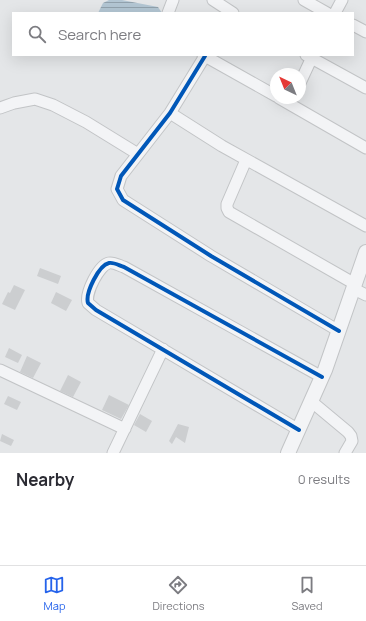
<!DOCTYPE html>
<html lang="en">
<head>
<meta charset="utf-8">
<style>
  body { margin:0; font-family:Manrope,sans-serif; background:#f2f2f3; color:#2b2b33 }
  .compass { position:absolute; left:270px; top:68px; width:36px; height:36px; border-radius:50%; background:#fff; box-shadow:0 4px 16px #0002; rotate:317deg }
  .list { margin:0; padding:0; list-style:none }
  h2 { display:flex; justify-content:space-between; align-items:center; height:52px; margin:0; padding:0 16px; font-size:17px }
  h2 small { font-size:13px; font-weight:400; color:#7c7c81 }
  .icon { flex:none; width:22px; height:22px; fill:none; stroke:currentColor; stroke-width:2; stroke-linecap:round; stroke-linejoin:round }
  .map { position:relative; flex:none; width:366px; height:453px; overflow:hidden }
  .search { position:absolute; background:#fff; box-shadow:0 4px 16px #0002; left:12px; right:12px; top:12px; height:44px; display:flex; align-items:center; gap:10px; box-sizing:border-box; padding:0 14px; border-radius:0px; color:#7c7c81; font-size:15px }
  .sheet { height:112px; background:#fff }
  nav { display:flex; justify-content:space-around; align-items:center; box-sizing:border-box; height:56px; border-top:1px solid #e1e1e2; background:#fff; font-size:11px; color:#7c7c81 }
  nav a { display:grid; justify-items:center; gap:2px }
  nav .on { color:#2563eb }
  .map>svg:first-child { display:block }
  .water { fill:url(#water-rules) }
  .building { fill:#ccced0 }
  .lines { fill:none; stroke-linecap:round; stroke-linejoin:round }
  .minor-casing { stroke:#c2c4c6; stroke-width:13 }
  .tertiary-casing { stroke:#c2c4c6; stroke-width:16 }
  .minor { stroke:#f3f4f6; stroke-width:11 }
  .tertiary { stroke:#f3f4f6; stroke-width:14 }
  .cycleway-casing { stroke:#f2f5f8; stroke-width:6 }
  .cycleway { stroke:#0057b8; stroke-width:4 }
</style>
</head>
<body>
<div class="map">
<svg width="366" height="453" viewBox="0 0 366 453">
  <defs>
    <pattern id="water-rules" width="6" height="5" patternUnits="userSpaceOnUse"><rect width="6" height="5" fill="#b3c6d3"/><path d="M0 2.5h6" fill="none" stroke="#92a2ad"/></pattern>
  </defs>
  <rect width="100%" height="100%" fill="#e4e6e8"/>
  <path class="water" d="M109,0H122L158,7L162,13H98L103,3Z"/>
  <path class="building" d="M40,268L61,276L58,284L37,276Z
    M14,285L25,290L15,310L2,304L8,292L10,293Z
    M56,292L72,300L66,311L51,303Z
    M9,348L22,355L18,363L5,357Z
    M27,356L41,363L33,378L20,372Z
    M68,375L81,382L73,397L60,391Z
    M109,395L129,405L121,419L102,410Z
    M8,396L21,402L17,410L4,404Z
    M140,414L152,421L146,432L134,425Z
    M178,424L189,427L185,443L176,437L172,444L169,441Z
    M2,434L14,440L11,446L0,441Z"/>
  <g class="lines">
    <g class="minor-casing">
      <path id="minor" d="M213,0L233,13
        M304,0L327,13
        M168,13L173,0
        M335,13L342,0
        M353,25L366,32
        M203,55L276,96
        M306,55L366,88
        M205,56L170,113L121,176L117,189L123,200L211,256L339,331
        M300,83L313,55
        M279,98L366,148
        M0,108L14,103L35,99L53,105L86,122L138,154
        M170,113L222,146L366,226
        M246,160L227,204V208L229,212L355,284
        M354,289L366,295
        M0,370L125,429
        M312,402L348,432L351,436L352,441L345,453
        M299,430L96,310L88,303C85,293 99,265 109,263C114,262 120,266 124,267L322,377
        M113,453L163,349"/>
    </g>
    <g class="tertiary-casing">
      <path id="tertiary" d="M288,453L325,370L366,252"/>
    </g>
    <use href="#minor" class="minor"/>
    <use href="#tertiary" class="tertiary"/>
    <g class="cycleway-casing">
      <path id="cycleway" d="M205,56L170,113L121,176L117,189L123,200L211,256L339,331
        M299,430L96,310L88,303C85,293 99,265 109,263C114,262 120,266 124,267L322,377"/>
    </g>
    <use href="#cycleway" class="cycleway"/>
  </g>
</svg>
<svg class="compass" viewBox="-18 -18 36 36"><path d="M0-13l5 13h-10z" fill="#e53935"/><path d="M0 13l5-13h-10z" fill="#7c7c81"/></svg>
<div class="search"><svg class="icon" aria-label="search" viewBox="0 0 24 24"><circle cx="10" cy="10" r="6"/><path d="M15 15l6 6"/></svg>Search here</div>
</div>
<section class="sheet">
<h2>Nearby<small>0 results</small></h2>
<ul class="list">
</ul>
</section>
<nav>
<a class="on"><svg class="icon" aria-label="map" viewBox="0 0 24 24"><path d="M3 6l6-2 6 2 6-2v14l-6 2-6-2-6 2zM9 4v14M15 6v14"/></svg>Map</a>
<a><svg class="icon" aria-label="directions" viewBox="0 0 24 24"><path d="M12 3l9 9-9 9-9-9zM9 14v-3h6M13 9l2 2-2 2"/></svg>Directions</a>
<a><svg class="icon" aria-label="saved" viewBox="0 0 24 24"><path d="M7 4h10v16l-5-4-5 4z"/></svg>Saved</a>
</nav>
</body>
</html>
